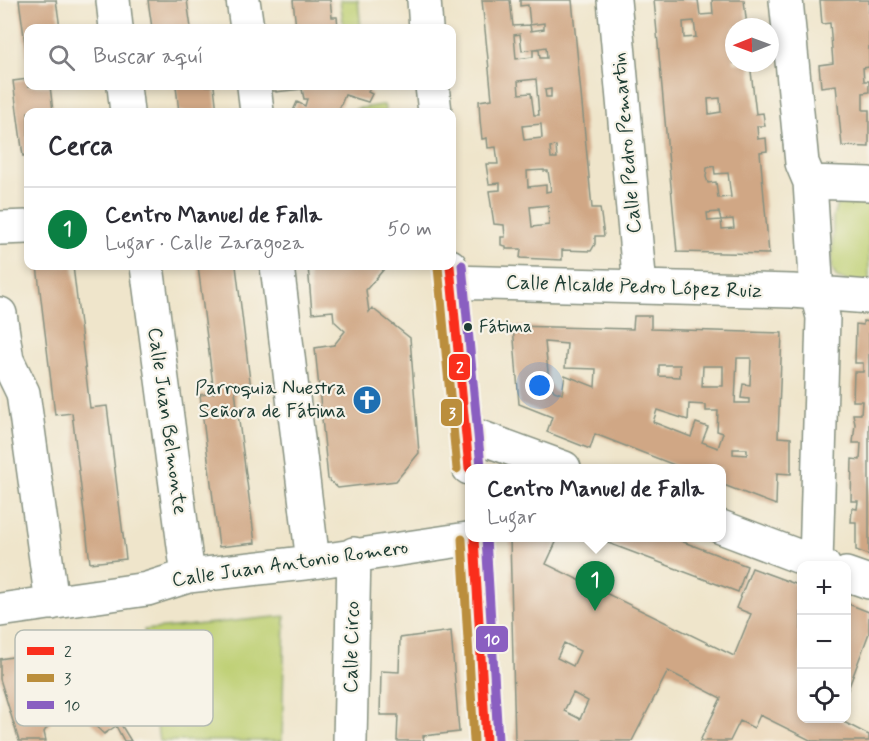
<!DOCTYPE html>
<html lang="es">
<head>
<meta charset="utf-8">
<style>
  body { margin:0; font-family:Mynerve,sans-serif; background:#f2f2f3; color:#2b2b33 }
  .controls { position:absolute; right:18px; bottom:18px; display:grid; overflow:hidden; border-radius:12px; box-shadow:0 3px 9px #0003 }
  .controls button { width:54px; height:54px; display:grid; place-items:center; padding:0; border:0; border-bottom:2px solid #e1e1e2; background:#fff; color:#2b2b33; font:30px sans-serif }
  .compass { position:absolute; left:725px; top:18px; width:54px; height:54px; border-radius:50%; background:#fff; box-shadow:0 3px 9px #0003; rotate:269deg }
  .you { position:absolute; left:540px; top:386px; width:21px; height:21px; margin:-15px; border:4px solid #fff; border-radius:50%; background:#1a73e8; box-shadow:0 0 0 9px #1a73e833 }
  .badge { display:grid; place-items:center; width:39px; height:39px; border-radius:50%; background:#0b8043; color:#fff; font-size:20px; font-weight:700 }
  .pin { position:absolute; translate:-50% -50px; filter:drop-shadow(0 2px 3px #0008) }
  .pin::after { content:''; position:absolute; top:32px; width:21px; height:18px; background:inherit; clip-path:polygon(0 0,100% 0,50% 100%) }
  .popup { position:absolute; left:465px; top:464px; width:261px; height:78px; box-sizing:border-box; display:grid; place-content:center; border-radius:12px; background:#fff; filter:drop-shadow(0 2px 4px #0005); font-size:20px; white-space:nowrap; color:#7c7c81 }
  .popup b { font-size:22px; color:#2b2b33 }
  .popup::after { content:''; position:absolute; left:50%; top:100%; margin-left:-12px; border:12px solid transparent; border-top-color:#fff }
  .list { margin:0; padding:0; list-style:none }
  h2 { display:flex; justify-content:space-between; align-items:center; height:78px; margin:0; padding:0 24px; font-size:26px }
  h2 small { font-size:20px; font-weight:400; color:#7c7c81 }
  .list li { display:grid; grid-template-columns:39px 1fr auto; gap:18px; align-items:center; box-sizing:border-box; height:84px; padding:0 24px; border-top:2px solid #e1e1e2 }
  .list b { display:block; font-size:22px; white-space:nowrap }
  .list p { margin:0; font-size:20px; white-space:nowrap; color:#7c7c81 }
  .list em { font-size:20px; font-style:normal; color:#7c7c81 }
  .icon { flex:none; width:33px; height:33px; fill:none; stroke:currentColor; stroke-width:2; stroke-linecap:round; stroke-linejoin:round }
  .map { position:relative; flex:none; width:869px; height:741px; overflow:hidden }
  .search { position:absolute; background:#fff; box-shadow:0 3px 9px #0003; left:24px; top:24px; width:432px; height:66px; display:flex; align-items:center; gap:15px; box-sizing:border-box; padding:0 21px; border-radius:12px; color:#7c7c81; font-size:22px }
  .panel { position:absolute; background:#fff; box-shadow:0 3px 9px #0003; left:24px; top:108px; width:432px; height:162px; border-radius:12px }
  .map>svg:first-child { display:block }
  .built { fill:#ecd8ba }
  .green { fill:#bdcf72; stroke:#6e8653; stroke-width:1.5 }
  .building { fill:#d0a785; fill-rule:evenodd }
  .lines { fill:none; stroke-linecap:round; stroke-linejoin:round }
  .minor-casing { stroke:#879180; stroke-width:36 }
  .minor { stroke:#fff; stroke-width:33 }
  .bus-1-casing { stroke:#f7f3e8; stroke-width:14 }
  .bus-2-casing { stroke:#f7f3e8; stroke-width:14 }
  .bus-3-casing { stroke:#f7f3e8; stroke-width:14 }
  .bus-1 { stroke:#fa2f1c; stroke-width:9 }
  .bus-2 { stroke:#bb8e3c; stroke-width:9 }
  .bus-3 { stroke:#8a5fc1; stroke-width:9 }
  .bus-dot { fill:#1f3d34; stroke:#f7f3e8; stroke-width:2 }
  .labels { text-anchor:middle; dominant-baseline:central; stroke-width:4.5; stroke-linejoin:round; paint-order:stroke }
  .bus-label { font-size:18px; fill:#1f3d34; stroke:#f7f3e8; text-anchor:start }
  .street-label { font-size:20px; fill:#1f3d34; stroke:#f7f3e8 }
  .poi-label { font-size:20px; fill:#1f3d34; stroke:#f7f3e8; text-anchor:end }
  .key { fill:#f7f3e8; stroke:#b6bcb2; stroke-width:1.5 }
  .key-label { font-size:16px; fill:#1f3d34 }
  .line-badge { stroke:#f7f3e8; stroke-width:2 }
  .badge-label { font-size:16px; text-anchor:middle; font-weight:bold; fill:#fff }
</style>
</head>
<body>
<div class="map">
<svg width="869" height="741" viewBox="0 0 869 741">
  <rect width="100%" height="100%" fill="#f7f3e8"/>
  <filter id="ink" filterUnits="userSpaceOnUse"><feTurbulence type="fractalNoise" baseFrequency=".0167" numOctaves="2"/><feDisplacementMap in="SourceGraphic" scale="12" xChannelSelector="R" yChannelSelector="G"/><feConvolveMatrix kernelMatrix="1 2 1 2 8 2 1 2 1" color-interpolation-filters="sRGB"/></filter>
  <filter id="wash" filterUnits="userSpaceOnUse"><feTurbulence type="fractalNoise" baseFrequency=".008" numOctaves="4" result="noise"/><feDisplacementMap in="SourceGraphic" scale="24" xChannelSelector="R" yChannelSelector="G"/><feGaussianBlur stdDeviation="1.35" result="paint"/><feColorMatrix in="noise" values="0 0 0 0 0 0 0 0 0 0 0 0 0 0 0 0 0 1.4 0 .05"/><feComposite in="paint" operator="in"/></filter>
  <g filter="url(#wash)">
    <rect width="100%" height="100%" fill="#efe5cb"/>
    <path class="built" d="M760,715L812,741H730L740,721L754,728Z"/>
    <path class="green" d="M340,0H358L361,28H344Z
      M381,105H384L386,112H351L356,109Z
      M869,194V287L837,278L832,268L833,216L836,207L844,198Z
      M285,616L282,741H159L144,630Z"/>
    <g id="blocks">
      <path class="building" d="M19,0H56L60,28H28V65Z
        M148,0H187L191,28H152Z
        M293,0H330L332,17H337L338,26L333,28H296Z
        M482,0H510L513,26L530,25L531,31L544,29V23L530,25L528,5L520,6V0H572L592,208H600L604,236H595V244L591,251L562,250V260L520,258L521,249H506V246L501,245V237H505L504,225L494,224L489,191L500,190V183L489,184L486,164H498L496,147L488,148L487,138L482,139L480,120L479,101L492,99ZM520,34L522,51L546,47L547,58H540L539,50H533V57L516,59L514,35ZM536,79L539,115H534L531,93L519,94L518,81ZM551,89V97H546L545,90ZM541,124L542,138L524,140L522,126ZM556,146L557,158H551L550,147ZM544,170V171H548L551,191L546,192V185L528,187L527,171ZM548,205L549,225L532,227L530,207Z
        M654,0H698L700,15L713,14L712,0H744L747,27H734V63H750L756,114L763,113L765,126H757L758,139L766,138L767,151L760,152L769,254L677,252ZM694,21L696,37L684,38L683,22ZM720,98L721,112L709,114L708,99ZM714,166L715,174L728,173L731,197L718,198L716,182L708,183L706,177L707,168ZM719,212L721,220L708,221L707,213ZM733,219L734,228L722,229L721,220Z
        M820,0H869V67L863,68L864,81H869V92L863,93V110H869V147L842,146L836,85L821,87L819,65L833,63L830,23L822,24Z
        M28,79V86H50L53,112H28V155L23,156L13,81Z
        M176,86H214L217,112H179Z
        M271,86H371L368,92L372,94L368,102L345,95L338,112H297L293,111L297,102L305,106L307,99H304L302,89L276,92V91H272Z
        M37,266H73L90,408L107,406L126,559L90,563L72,413L55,415Z
        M198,266H236L251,389L235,391L255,543L219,547L200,395L214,393Z
        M308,266H380L384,269L366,290L369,312L372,308L410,338L419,453L396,481L338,488L328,479L315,348L334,345L345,331L334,321L333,311L312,313Z
        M634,316H651V329L782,333L778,437L791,438V474L777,473L776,505L721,484V468H682L595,434L590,449L547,432L552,417L519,404L513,326L633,329ZM545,342L567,344L565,368L596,369L595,387L565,375L562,394L554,391L549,382ZM737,358H751L750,385L743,384L741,398L749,399V403H735ZM659,365H680V377L659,376ZM703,366H723V386H702ZM689,404L706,405V411H718L717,431L723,433L718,448L702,442L708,427L696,423L691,437L653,422L657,410L688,420ZM733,449H747V455L733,454Z
        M863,321L869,322V555L856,550V522H851L852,508L857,509L858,501H851L852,459L860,460L861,443H853L855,424L853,414H861L862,401H853L854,372H863V363H855L856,324L863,325Z
        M510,538H558L546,564L734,656L751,614L736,608L752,568L801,586V718H836L869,735V741H812L760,715L754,728L740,721L730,741H700L721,698L668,671L632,741H515ZM564,643L580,651L573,666L557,658ZM573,693L588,701L580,719L564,711Z
        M595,538H673L747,566L738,592Z
        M846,603L869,612V633L847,692Z
        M451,631L459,732L423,736L424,741H397L398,715H380L381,671L399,672L400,638Z
        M18,656L38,661L53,673L57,684L83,692L103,704L120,723L131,741H124L116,726L104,734L89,720L71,707L58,704L59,710L44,732L46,741H19L0,679V659Z"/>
    </g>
  </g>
  <g filter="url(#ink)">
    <use href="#blocks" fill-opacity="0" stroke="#879180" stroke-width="1.5"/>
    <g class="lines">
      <g class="minor-casing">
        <path id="minor" d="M113,0L116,28
          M243,0L247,28
          M424,0L426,28
          M614,0L640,287
          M786,0L802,163L810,182L817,294L823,317L816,563
          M124,86L127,112
          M254,86L257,112
          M432,86L435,112
          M810,182L869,184
          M0,228L28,227
          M147,266L188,576
          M277,266L313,562
          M450,266L469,468
          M451,282L792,291L869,297
          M0,314L7,360L23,393L52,603
          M466,432L564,468
          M721,527L824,566
          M474,538L486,741
          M846,574L869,582
          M0,610L147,589L188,576L313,562L474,538
          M350,741L354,554"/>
      </g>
      <use href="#minor" class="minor"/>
      <g class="bus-1-casing">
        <path id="bus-1" d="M450,266L469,468
          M474,538L486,741"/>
      </g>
      <g class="bus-2-casing">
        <path id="bus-2" d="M438,267L457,469
          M462,539L474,741"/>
      </g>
      <g class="bus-3-casing">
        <path id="bus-3" d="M462,265L481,467
          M486,538L498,740"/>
      </g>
      <use href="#bus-1" class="bus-1"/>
      <use href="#bus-2" class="bus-2"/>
      <use href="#bus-3" class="bus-3"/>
    </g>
  </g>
  <defs>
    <g id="church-disc" transform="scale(1.5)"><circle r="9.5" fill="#1f6fb2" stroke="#f7f3e8"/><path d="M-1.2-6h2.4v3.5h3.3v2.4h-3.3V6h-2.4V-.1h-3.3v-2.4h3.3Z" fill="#fff"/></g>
  </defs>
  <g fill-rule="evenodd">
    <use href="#church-disc" x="367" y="400"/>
  </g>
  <circle class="bus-dot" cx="468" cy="327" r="5"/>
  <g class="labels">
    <g class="bus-label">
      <text x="479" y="327">Fátima</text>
    </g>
    <g class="street-label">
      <text transform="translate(627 143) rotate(-95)">Calle Pedro Pemartin</text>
      <text transform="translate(634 287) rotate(2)">Calle Alcalde Pedro López Ruiz</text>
      <text transform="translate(167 421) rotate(82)">Calle Juan Belmonte</text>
      <text transform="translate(290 564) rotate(-8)">Calle Juan Antonio Romero</text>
      <text transform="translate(352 647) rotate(-89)">Calle Circo</text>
    </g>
    <g class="poi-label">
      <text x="346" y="388">Parroquia Nuestra<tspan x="346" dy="23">Señora de Fátima</tspan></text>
    </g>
  </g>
  <rect x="15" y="630" width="198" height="96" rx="9" class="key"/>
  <rect x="27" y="647" width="27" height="8" fill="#fa2f1c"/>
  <rect x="27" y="674" width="27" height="8" fill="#bb8e3c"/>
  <rect x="27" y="701" width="27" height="8" fill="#8a5fc1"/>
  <g class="key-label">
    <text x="64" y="657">2</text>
    <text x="64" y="684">3</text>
    <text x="64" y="711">10</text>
  </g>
  <g class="line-badge">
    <rect x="448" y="353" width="23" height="28" rx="6" fill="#fa2f1c"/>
    <rect x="440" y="398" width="23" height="29" rx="6" fill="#bb8e3c"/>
    <rect x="475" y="625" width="34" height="28" rx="6" fill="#8a5fc1"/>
  </g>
  <g class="badge-label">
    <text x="460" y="373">2</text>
    <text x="452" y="419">3</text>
    <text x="492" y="645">10</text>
  </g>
</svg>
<div class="controls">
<button>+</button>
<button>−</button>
<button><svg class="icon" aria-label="locate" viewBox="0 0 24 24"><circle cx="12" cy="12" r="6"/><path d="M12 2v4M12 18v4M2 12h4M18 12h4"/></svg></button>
</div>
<svg class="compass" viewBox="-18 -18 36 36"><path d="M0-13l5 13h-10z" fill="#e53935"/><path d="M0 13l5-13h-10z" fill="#7c7c81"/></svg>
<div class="you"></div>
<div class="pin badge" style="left:595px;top:611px">1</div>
<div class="popup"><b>Centro Manuel de Falla</b>Lugar</div>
<div class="search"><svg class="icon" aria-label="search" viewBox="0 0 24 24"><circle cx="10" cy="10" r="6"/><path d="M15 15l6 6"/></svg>Buscar aquí</div>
<section class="panel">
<h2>Cerca<small></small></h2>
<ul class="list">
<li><span class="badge">1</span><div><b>Centro Manuel de Falla</b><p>Lugar · Calle Zaragoza</p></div><em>50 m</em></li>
</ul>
</section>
</div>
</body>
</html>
